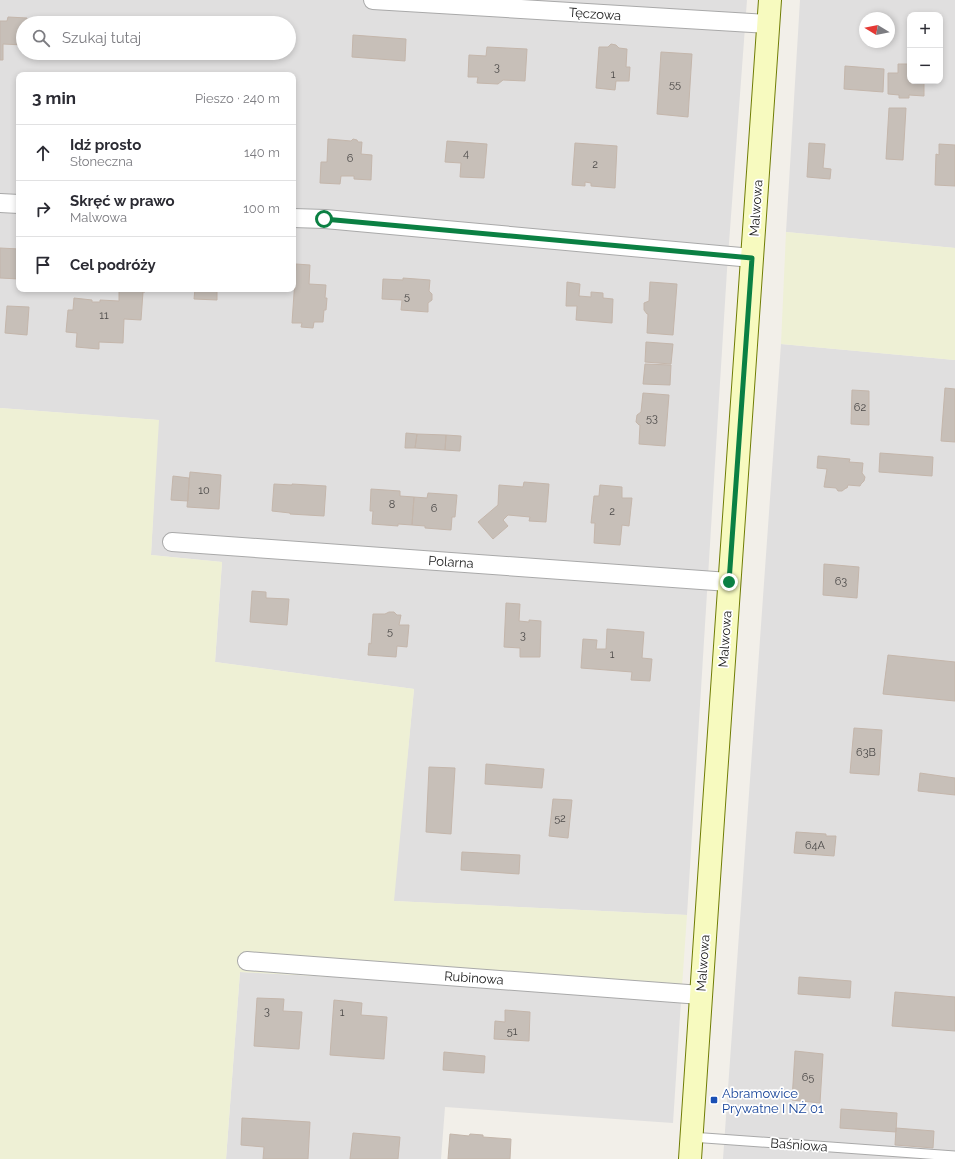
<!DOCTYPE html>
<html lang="pl">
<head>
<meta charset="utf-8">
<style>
  body { margin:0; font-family:Raleway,sans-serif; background:#f7f7f7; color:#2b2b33 }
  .controls { position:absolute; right:12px; top:12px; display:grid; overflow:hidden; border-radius:8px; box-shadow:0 2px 6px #0003 }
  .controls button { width:36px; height:36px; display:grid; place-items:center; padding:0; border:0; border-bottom:1px solid #e1e1e2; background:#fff; color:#2b2b33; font:20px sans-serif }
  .compass { position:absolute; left:859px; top:12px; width:36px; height:36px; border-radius:50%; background:#fff; box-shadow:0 2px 6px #0003; rotate:280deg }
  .stop { position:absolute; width:12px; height:12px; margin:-9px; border:3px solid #0b8043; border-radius:50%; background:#fff }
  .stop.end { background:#0b8043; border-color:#fff; box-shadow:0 1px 4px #0008 }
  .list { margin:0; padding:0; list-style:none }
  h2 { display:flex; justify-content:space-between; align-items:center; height:52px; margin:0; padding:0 16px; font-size:17px }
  h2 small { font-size:13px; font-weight:400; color:#7c7c81 }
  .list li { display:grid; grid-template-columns:26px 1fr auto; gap:12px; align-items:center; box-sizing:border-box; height:56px; padding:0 16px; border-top:1px solid #e1e1e2 }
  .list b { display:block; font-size:15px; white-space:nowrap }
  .list p { margin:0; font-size:13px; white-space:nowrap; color:#7c7c81 }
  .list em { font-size:13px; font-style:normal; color:#7c7c81 }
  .icon { flex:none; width:22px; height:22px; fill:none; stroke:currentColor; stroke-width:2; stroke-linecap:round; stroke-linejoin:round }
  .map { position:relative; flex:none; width:955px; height:1159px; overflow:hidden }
  .search { position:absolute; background:#fff; box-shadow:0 2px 6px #0003; left:16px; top:16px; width:280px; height:44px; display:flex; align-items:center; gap:10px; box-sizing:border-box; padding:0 14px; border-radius:22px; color:#7c7c81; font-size:15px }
  .panel { position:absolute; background:#fff; box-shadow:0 2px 6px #0003; left:16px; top:72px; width:280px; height:220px; border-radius:8px }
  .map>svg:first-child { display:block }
  .residential { fill:#e0dfdf; fill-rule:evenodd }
  .farmland { fill:#eef0d5 }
  .building { fill:#c7bfb8; stroke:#c4b6ab }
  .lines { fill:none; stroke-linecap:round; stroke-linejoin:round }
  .lane-casing { stroke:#a9a9a9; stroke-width:11 }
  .street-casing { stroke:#a9a9a9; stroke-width:20 }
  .secondary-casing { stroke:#707d05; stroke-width:24 }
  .lane { stroke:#fff; stroke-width:9 }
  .street { stroke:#fff; stroke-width:18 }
  .secondary { stroke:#f7fabf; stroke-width:22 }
  .route { stroke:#0b8043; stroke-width:5 }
  .transit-dot { fill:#1a4fb4; stroke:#fff; stroke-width:1.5 }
  .labels { text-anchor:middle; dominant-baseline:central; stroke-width:3.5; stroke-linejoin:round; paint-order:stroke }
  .number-label { font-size:11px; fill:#4b4948 }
  .street-label { font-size:13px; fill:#222; stroke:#fff }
  .transit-label { font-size:13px; fill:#164399; stroke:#fff; text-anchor:start }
</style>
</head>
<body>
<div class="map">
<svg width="955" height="1159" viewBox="0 0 955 1159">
  <rect width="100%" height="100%" fill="#f2efe9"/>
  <path class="residential" d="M0,0H747L727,270L687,915L393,901L414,689L215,662L222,562L151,555L158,420L0,408ZM23,23H289V53H23ZM19,75H293V289H19Z
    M800,0H955V248L786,232ZM910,15H940V81H910ZM865,18H889V42H865Z
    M781,344L955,360V1159H723Z
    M240,972L450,983L681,1001L673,1123L445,1107L441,1159H226Z"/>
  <path class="farmland" d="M786,232L955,248V360L781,344Z
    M0,408L159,420L151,555L222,562L215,662L414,689L394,901L687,915L681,1001L450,983L240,972L226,1159H0Z"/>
  <path class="building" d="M8,17L27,18L26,23H23V45L3,44V60H0V21H7Z
    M353,35L406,39L405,61L352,57Z
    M611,44L616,45L619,48L627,49L626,67H630L629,81H616L615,90L596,88L599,47H608Z
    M487,47L527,49L525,81L503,80L498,84L477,83L478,77H468L469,55L486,56Z
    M661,52L692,54L688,117L657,114Z
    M898,64H910V81H924V96L909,95V98H899V95L888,94V73H898Z
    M845,66L884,69L883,92L844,89Z
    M889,108H906L903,160L886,159Z
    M328,139L351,141L353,139L357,140L358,142H362L361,154L372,155L371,180L354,179V176H341L340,184L320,183L321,162H327Z
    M447,141L487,144L484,178L460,177L461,163L445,162Z
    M575,143L617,146L615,188L591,186V183L585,182V186L572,185Z
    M809,143L825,144L823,168L831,169L830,179L807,177Z
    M939,144L955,145V186L935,185L936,154L939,155Z
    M0,248L19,249V279L0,278Z
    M296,264L310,265L309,284L326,285L325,298H327L326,310H324L323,322H314L313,328L301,327L302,323H292Z
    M403,278L430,280L429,291L432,294V300L428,303V312L401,310L402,300L382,299L383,279L403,280Z
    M567,282L580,284L579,296L591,297V292L603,293V298L613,299L612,323L576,320L577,306H566Z
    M650,282L677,284L673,335L647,333L648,314H647L644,310V303L649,301Z
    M113,289H145V292H143L141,320L124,319L123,343L99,342V349L76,347L77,333L66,332L68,310H73L74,298L92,300V302H100V300L119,301V290Z
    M195,289H217V300L194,299Z
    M7,306L29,307L27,335L5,333Z
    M646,342L673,344L671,364L645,362Z
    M645,364L671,365L670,385L643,384Z
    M945,388L955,389V442L941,441Z
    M852,390L869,391V425L851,424Z
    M643,393L669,395L665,446L639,444L640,425H639L636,422L637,415L641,412Z
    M406,433L417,434L415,448H405Z
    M417,434L446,435L445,450L415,448Z
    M446,435L461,436L460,451L445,450Z
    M880,453L933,457L932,476L879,472Z
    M818,456L850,459L849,462L863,463L862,473L865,477L864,481L861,484L860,486L848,485L847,488H846L842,491H838L836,488L824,487L827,469L817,468Z
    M190,472L221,475L219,509L187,507Z
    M173,476L189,478L188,501L171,500Z
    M524,482L549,484L546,522L529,521L530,517L508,515L503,520L508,526L493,539L478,522L498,505L499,485L523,487Z
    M274,484L292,485V484L326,486L324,516L290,514V513L272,511Z
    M600,485L622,487V498H632L629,526L622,525L620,545L594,543L595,523H591L594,496H599Z
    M371,489L400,491V496L414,497L412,525L398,524V526L372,524L373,511H370Z
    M428,493L457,495L455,517H452L451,530L425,528V526L412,525L414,497L427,498Z
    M824,564L859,567L857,598L823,595Z
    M252,591L266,592V598L289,599L287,625L250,622Z
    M506,603L520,604L519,621L529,622V620L541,621L540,657H520V648L504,647Z
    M389,612H394L397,615H401L399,625H409L407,647L397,646L396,657L368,655L369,643L371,644L373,614H385Z
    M607,629L644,632L642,658L652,659L650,681L631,680L632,672L581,668L583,639L597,640L596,649H606Z
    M888,655L955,662V701L883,694Z
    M854,728L882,730L879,775L850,773Z
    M486,764L544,769L542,788L485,784Z
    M429,767L455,768L451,834L426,832Z
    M920,773L955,778V795L918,791Z
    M553,799L572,800L568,838L549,836Z
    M796,832L826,834V836H836L834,856L794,853Z
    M462,852L520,855L519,874L461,870Z
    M799,977L851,981L850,998L798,994Z
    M895,992L955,997V1031L892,1026Z
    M257,998L284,999L283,1011L302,1012L299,1049L254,1046Z
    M334,1000L362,1003L361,1015L387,1017L384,1059L330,1055Z
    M505,1010L530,1012L529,1041L494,1039L495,1021L505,1022Z
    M795,1051L823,1054L820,1103L792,1100Z
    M444,1052L485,1056L484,1073L443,1070Z
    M841,1109L897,1113L896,1132L840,1128Z
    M242,1118L310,1122L308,1159H263L264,1147L241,1145Z
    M896,1128L934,1131L933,1148L895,1145Z
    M353,1133L400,1137L398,1159H350Z
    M450,1134L469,1136L470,1134L483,1135V1137L511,1139L510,1159H448Z"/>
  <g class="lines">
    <g class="lane-casing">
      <path id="lane" d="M691,1137L955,1156"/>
    </g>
    <g class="street-casing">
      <path id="street" d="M373,0L768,24
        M0,203L19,204
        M293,218L325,219L752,258
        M172,542L729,582
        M247,961L701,995"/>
    </g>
    <g class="secondary-casing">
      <path id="secondary" d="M690,1159L715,790L770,0"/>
    </g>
    <use href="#lane" class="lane"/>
    <use href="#street" class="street"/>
    <use href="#secondary" class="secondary"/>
  </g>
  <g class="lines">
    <path class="route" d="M324,219L752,258L729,582"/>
  </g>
  <rect class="transit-dot" x="710" y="1096" width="8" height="8" rx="2"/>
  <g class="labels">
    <g class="number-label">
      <text x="497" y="67">3</text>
      <text x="613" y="74">1</text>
      <text x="675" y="84">55</text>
      <text x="466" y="153">4</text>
      <text x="350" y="158">6</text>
      <text x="595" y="164">2</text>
      <text x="407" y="296">5</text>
      <text x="104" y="315">11</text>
      <text x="860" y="407">62</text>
      <text x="652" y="418">53</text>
      <text x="204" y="490">10</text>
      <text x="392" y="504">8</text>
      <text x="434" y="508">6</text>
      <text x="612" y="511">2</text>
      <text x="841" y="581">63</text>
      <text x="390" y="631">5</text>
      <text x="523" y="635">3</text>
      <text x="612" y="654">1</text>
      <text x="866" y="752">63B</text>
      <text x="560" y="818">52</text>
      <text x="815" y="845">64A</text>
      <text x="267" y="1011">3</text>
      <text x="342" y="1012">1</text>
      <text x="512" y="1031">51</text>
      <text x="808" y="1077">65</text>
    </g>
    <g class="street-label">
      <text transform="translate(595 14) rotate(4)">Tęczowa</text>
      <text transform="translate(756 208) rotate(-86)">Malwowa</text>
      <text transform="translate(451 562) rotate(4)">Polarna</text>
      <text transform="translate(725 639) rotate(-86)">Malwowa</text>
      <text transform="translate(703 963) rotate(-86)">Malwowa</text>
      <text transform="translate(474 978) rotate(4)">Rubinowa</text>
      <text transform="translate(799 1145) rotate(4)">Baśniowa</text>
    </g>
    <g class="transit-label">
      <text x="722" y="1093">Abramowice<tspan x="722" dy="15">Prywatne I NŻ 01</tspan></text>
    </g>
  </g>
</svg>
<div class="controls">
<button>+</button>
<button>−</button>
</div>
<svg class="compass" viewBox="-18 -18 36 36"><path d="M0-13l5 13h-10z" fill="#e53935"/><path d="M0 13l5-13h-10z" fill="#7c7c81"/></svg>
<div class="stop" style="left:324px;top:219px"></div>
<div class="stop end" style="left:729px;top:582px"></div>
<div class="search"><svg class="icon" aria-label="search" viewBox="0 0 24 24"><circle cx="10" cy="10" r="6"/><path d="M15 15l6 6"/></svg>Szukaj tutaj</div>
<section class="panel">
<h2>3 min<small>Pieszo · 240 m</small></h2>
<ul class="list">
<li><svg class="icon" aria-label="ahead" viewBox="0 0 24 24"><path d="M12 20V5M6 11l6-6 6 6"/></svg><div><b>Idź prosto</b><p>Słoneczna</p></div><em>140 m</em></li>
<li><svg class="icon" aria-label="right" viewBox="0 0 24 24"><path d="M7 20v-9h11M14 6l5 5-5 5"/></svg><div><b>Skręć w prawo</b><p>Malwowa</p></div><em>100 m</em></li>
<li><svg class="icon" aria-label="arrive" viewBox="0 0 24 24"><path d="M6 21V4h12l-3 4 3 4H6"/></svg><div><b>Cel podróży</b></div></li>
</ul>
</section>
</div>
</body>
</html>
